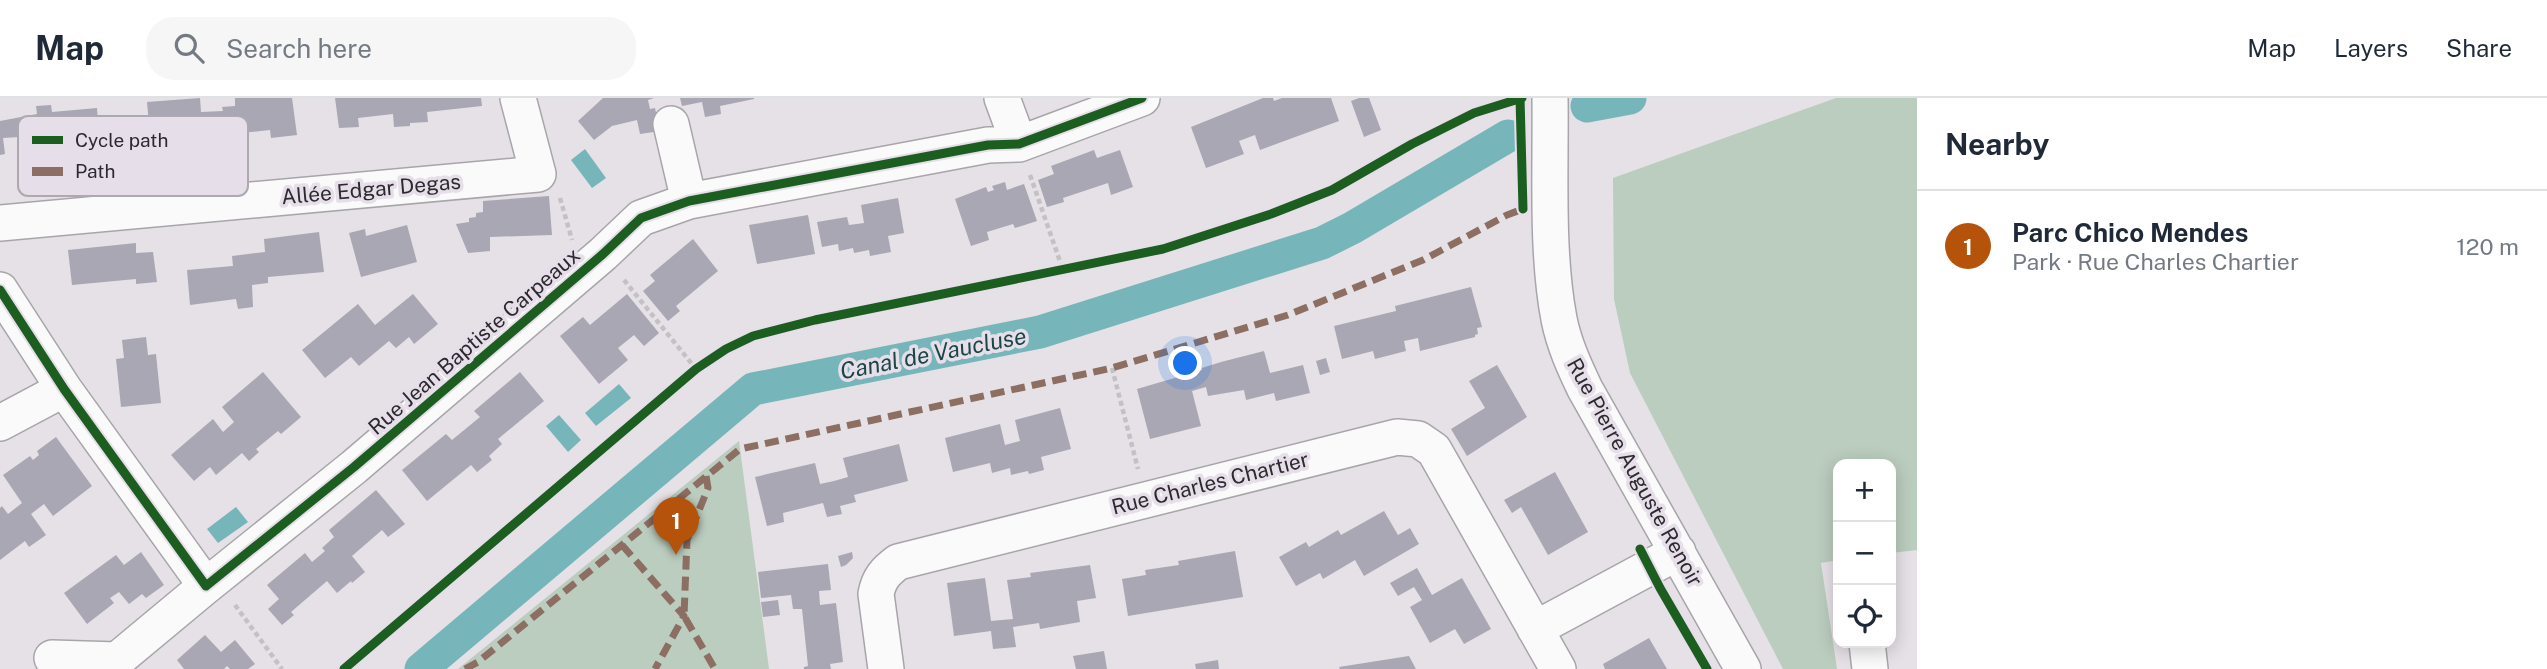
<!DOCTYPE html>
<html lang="en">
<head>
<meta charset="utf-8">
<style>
  body { margin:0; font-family:"Public Sans",sans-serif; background:#f6f6f7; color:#1f2937 }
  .controls { position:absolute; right:21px; bottom:21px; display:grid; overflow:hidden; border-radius:14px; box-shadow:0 4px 18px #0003 }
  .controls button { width:63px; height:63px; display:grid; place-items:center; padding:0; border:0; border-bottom:2px solid #e0e1e3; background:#fff; color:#1f2937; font:35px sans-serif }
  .you { position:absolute; left:1186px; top:266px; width:24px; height:24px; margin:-18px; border:5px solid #fff; border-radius:50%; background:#1a73e8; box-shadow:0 0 0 10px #1a73e833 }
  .badge { display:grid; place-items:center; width:46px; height:46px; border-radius:50%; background:#b45309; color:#fff; font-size:23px; font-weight:700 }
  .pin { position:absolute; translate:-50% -58px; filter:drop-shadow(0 2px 4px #0008) }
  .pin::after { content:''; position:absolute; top:37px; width:24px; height:21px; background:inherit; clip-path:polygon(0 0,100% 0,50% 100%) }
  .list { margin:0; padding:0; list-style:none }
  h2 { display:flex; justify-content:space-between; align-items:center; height:91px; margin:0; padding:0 28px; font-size:30px }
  h2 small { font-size:23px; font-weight:400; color:#747a83 }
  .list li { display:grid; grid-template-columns:46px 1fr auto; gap:21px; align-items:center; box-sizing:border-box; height:112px; padding:0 28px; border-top:2px solid #e0e1e3 }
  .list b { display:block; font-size:26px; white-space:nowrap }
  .list p { margin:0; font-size:23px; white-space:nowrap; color:#747a83 }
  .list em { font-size:23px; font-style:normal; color:#747a83 }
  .icon { flex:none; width:38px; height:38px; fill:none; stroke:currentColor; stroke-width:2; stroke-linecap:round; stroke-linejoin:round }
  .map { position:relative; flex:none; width:1917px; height:571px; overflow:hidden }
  header { display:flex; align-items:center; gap:42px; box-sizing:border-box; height:98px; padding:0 35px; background:#fff; border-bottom:2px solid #e0e1e3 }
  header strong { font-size:33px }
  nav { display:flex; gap:38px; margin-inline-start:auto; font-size:24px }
  .search { width:490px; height:63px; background:#f6f6f7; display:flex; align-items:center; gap:18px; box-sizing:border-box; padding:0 24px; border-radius:28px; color:#747a83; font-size:26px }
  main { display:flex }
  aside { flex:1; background:#fff }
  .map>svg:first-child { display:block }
  .green { fill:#bbcdbe }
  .water { fill:#76b6ba }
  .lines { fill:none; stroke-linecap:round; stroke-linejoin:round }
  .canal { stroke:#76b6ba; stroke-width:33 }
  .building { fill:#a9a7b4 }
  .minor-casing { stroke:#a8a5aa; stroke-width:38 }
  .path { stroke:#c3c1c4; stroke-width:4.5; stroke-dasharray:5 3.5; stroke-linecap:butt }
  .minor { stroke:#fbfafb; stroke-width:35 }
  .quiet { stroke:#8d6e63; stroke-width:7; stroke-dasharray:14 7; stroke-linecap:butt }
  .cycleway-casing { stroke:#e6dee9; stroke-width:13 }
  .cycleway { stroke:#1b5e20; stroke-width:9 }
  .labels { text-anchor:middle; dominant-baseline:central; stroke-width:7; stroke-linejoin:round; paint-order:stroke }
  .street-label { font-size:21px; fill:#2d2a2f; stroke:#e6dee9 }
  .water-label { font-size:23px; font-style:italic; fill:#1b4648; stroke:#e6dee9 }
  .key { fill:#e6dee9; stroke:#aea8b1; stroke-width:2 }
  .key-label { font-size:19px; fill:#2d2a2f }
</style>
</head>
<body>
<header>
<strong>Map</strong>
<div class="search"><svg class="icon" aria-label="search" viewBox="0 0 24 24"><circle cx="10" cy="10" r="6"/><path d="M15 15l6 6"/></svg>Search here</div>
<nav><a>Map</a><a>Layers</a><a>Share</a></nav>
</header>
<main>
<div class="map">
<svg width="1917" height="571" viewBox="0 0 1917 571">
  <rect width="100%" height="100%" fill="#e5e1e6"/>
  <path class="green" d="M1836,0H1917V452L1891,455V366H1838V462L1821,465L1837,571H1783L1630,275L1614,201L1613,80Z
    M739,343L769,571H458Z"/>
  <path class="water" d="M585,51L606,80L592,90L571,62Z
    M619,286L631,300L596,328L585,315Z
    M559,317L581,342L568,354L546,328Z
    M236,409L248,424L218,445L207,431Z"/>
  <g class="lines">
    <path class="canal" d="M1587,8L1630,0
      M421,571L753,291L1040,234L1322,145L1352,130L1508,38"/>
  </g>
  <path class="building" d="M200,0L201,14L223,13L222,9L235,8V0H292L297,37L271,40L270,32L241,35L242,43L207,46L205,39L185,40V46L151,49L147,4Z
    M335,0H481L482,8L427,14L428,24L410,25V28L394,29L393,16L358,20L359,29L339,30Z
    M603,0H654L648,2L650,11L655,10L660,33L640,36L637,22L612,28L594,42L578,23Z
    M680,0H754V1L720,8L721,16L705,19L702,4L682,8Z
    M1263,0H1273L1274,3L1282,0H1331L1339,23L1260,52L1255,37L1239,43L1244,56L1206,70L1191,29Z
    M1359,0H1369L1381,32L1364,39L1351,3Z
    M51,7L52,14L97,10L99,39L54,44V34L39,35L41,55L21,57L19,39L3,40L5,56L0,57V23L37,16L36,8Z
    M1094,52L1097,60L1120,52L1133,89L1111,97L1108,85L1063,100L1064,104L1047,109L1038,82L1054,76L1051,68Z
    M1005,84L1007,92L1024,86L1037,123L1015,130L1013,126L987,134L989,142L971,148L955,101L986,89L988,94L994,92L992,88Z
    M549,98L552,137L490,139V153L468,155L456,126L469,124V120L476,119V115L483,114V103Z
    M898,100L904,135L888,138L891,154L870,158L869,152L854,155L853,150L839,153L838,146L822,149L817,124L847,119L849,127L864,125L861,107Z
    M808,117L815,156L757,166L749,127Z
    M407,127L417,164L361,179L349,135L365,131L366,138Z
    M319,134L324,174L268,179V185L252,187L253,209L238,211L236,201L190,207L187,172L233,168L232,158L265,154L264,141Z
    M693,141L718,173L676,208L680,213L668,223L643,193L655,183L650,177Z
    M136,145V155L153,154L157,184L136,186V181L72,187L68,152Z
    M1471,189L1482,229L1477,230L1478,236L1475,237V239L1420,253L1418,240L1404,243L1406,253L1375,261L1373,253L1342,261L1334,228L1396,213L1395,208Z
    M413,196L438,226L414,246L409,239L396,250L389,243L359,268L351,259L325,280L302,252L358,206L375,227Z
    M627,196L659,235L644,248L634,237L618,250L628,262L599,286L560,238L583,219L590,227Z
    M146,239L148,257L156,256L161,305L121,309L116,261L124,260L122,242Z
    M1264,253L1270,275L1303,267L1310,295L1276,303L1274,295L1246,302L1244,292L1208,298L1206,289L1192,293L1201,328L1150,341L1137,291L1202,272V270L1221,264Z
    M1326,260L1330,274L1320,277L1316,263Z
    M1497,267L1527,319L1467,358L1451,331L1485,310L1469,283Z
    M263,274L301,319L281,336L278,333L256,351L259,354L249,363L242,355L216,377L210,369L194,383L171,357L213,321L223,334L234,324L222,309Z
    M520,274L544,303L498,341L502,346L489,358L492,362L477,374L471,367L427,403L402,372L446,336L452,342L480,319L474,313Z
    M1060,310L1071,351L1041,359L1044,372L1029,376L1028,373L1011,377L1010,370L992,375L990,365L953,374L945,340L1000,326L1005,347L1020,343L1015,322Z
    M56,339L92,388L53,418L44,406L31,416L46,437L29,449L25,443L0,462V410L2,408L8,416L22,405L3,377L30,358L33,362L39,357L37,353Z
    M899,346L908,383L854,397L856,404L840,408L842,416L827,419L823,405L783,415L784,424L767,428L755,379L815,365L820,386L834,383L848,379L843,360Z
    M1555,374L1588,434L1548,457L1521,409L1512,415L1504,402Z
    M376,392L405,426L388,439L382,432L352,458L365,474L352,485L351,483L337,495L327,483L291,514L294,517L282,527L268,511L279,501L267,487L305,455L312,464L325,453L322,450L334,439L329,432Z
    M1384,413L1398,437L1410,430L1419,446L1364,478L1355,462L1323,481L1320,475L1296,488L1279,459L1306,444L1309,449L1338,432L1341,437Z
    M1235,453L1243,499L1128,518L1122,481L1146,477L1145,472L1179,467L1178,463Z
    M141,454L164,487L146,500L142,496L129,506L119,494L110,500L114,505L87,526L64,495L116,457L124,467Z
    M852,454L853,460L846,467L841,469L838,458Z
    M828,466L831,492L819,493L820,507L836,505L843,564L830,566L831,571H804V569L808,568L802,511H793L791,497L761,500L758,474Z
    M1090,467L1096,500L1077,503L1080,524L1040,531L1039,525L1013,529L1016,549L993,551L991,533L954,538L947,485L985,480L991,523L1013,521L1007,482L1031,479L1030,475Z
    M1417,470L1432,497L1462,480L1491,531L1464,546L1455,531L1430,545L1410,509L1422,502L1414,489L1398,498L1390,485Z
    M778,502L780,517L763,519L761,504Z
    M205,537L221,554L235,542L255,566L248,571H230L227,568L224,571H184L177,562Z
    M1649,540L1667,571H1605L1603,566Z
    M1104,553L1107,571H1076L1073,558Z
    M1409,558L1416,571H1340L1339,569Z
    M1218,562L1219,571H1196L1195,566Z"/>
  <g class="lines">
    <g class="minor-casing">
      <path id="minor" d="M1002,0L1019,46
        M1550,0C1551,70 1546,153 1559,221C1564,246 1574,268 1585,291L1743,571
        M671,26L689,103
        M0,125L538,76L518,0
        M0,192L64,291L206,488L354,369L603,156L641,120L689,103L988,47L1019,46L1142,0
        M0,325L64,291
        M1535,531L1678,454
        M1867,545L1870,571
        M52,560L117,562L206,488
        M886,571L876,496C879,480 886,473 898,464L1397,339L1418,341L1434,352L1558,571"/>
    </g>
    <path class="path" d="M1030,77L1063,172
      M560,100L572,142
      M624,182L696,271
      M1112,270L1138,371
      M235,507L282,571"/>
    <use href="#minor" class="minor"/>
    <path class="quiet" d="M706,378L708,390L687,442L684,518L715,571
      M622,447L684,518L655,571
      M465,571L478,564L740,351L1112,270L1288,217L1423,162L1507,117L1523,111V107"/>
    <g class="cycleway-casing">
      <path id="cycleway" d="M1520,0L1523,111
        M0,192L64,291L206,488L354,369L603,156L641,120L689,103L988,47L1019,46L1142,0
        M1640,451L1660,490L1707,571
        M344,571L696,271L726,251L753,238L815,222L1163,151L1271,116L1332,92L1412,46L1474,15L1522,0"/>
    </g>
    <use href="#cycleway" class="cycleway"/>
  </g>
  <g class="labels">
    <g class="street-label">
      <text transform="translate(371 91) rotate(-5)">Allée Edgar Degas</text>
      <text transform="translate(474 243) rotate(-41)">Rue Jean Baptiste Carpeaux</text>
      <text transform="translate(1635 374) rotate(61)">Rue Pierre Auguste Renoir</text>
      <text transform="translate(1210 385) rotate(-14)">Rue Charles Chartier</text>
    </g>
    <g class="water-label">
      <text transform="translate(933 255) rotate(-11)">Canal de Vaucluse</text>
    </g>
  </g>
  <rect x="18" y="18" width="230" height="80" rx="10" class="key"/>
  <rect x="32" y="38" width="31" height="8" fill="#1b5e20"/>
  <rect x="32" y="69" width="31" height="9" fill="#8d6e63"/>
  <g class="key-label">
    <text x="75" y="49">Cycle path</text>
    <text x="75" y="80">Path</text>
  </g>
</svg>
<div class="controls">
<button>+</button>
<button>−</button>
<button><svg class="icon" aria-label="locate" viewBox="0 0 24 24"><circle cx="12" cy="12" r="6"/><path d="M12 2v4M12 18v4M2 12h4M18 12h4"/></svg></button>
</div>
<div class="you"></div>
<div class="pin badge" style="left:676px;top:457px">1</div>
</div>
<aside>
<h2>Nearby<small></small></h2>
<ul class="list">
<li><span class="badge">1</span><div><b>Parc Chico Mendes</b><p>Park · Rue Charles Chartier</p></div><em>120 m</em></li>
</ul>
</aside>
</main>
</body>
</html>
